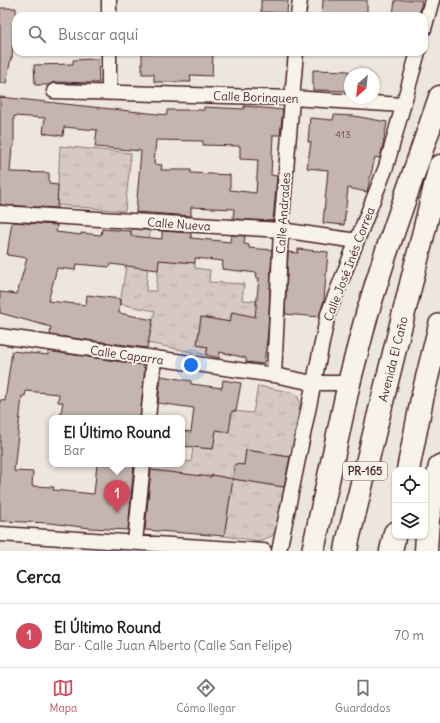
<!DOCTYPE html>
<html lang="es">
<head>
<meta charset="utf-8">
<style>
  body { margin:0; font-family:Delius,sans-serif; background:#f6f6f6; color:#222 }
  .controls { position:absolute; right:12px; bottom:12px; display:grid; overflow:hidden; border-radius:8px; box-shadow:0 1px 3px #0004 }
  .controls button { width:36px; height:36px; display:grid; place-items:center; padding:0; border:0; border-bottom:1px solid #e0e0e0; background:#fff; color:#222; font:20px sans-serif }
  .compass { position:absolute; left:344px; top:68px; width:36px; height:36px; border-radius:50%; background:#fff; box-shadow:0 1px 3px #0004; rotate:207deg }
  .you { position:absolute; left:191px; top:365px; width:14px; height:14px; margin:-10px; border:3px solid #fff; border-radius:50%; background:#1a73e8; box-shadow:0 0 0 6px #1a73e833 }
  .badge { display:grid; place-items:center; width:26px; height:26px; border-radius:50%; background:#d1495b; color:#fff; font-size:13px; font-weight:700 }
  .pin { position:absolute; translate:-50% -33px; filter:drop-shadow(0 1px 2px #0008) }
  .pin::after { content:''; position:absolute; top:21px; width:14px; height:12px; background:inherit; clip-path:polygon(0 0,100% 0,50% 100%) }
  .popup { position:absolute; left:49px; top:415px; width:136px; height:52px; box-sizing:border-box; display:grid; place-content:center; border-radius:8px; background:#fff; filter:drop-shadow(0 1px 3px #0005); font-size:13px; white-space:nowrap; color:#767676 }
  .popup b { font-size:15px; color:#222 }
  .popup::after { content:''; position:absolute; left:50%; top:100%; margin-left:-8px; border:8px solid transparent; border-top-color:#fff }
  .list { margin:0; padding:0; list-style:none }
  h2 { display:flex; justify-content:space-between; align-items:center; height:52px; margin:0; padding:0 16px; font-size:17px }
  h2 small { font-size:13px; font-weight:400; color:#767676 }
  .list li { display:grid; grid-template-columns:26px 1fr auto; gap:12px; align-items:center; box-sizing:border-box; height:64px; padding:0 16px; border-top:1px solid #e0e0e0 }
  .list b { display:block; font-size:15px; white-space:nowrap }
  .list p { margin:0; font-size:13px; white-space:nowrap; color:#767676 }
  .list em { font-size:13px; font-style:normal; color:#767676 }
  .icon { flex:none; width:22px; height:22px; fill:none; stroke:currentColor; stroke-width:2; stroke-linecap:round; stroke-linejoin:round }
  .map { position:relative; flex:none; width:440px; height:551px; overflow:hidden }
  .search { position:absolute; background:#fff; box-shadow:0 1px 3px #0004; left:12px; right:12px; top:12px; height:44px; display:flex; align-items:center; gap:10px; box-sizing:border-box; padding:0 14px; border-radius:12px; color:#767676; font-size:15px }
  .sheet { height:116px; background:#fff }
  nav { display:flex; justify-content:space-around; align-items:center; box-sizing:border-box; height:56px; border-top:1px solid #e0e0e0; background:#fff; font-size:11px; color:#767676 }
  nav a { display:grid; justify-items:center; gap:2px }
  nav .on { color:#d1495b }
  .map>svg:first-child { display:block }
  .grass { fill:url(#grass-tufts); stroke:#907476 }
  .building { fill:#c4b5b0; stroke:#4a1f2b; fill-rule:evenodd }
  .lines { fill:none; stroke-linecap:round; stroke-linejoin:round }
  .minor-casing { stroke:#4a1f2b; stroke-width:17 }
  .primary-casing { stroke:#4a1f2b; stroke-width:25 }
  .motorway-casing { stroke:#4a1f2b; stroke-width:25 }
  .minor { stroke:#f7f3e8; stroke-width:14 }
  .primary { stroke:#f7f3e8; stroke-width:22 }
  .motorway { stroke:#f7f3e8; stroke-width:22 }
  .labels { text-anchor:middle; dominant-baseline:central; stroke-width:4; stroke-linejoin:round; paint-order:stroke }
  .number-label { font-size:10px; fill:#68444c }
  .shield { fill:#f7f3e8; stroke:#7e5f64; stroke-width:1 }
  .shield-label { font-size:11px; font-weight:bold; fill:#4a1f2b }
  .street-label { font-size:12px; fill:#4a1f2b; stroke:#f7f3e8 }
</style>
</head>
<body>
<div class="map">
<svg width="440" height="551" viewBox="0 0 440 551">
  <defs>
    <pattern id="grass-tufts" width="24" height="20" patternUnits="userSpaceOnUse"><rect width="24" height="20" fill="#d5c9c2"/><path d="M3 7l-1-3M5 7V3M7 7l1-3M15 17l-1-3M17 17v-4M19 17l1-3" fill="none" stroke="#b8aca7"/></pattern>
  </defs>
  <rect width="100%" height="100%" fill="#ece6dd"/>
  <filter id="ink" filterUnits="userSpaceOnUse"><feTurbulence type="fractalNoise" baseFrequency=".025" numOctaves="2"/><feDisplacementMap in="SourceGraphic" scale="8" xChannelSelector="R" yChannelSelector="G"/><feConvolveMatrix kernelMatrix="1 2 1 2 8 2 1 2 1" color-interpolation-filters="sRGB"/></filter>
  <g filter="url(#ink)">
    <path class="grass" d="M60,146L131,153L125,211L57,205Z
      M132,229L150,231L146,291H156L159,260L195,263V268L210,270L209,282L244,284L242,300L256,301V305L270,307L268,327L244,325L246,315L232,312L230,322L201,317L197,345L208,347L206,355L148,343L155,311L120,304Z
      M258,386L291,392L298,397L300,404L291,457L246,450L244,465L235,464L233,479L285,487L277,528L272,536L258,541L224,536L233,479L212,475L211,478L150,470L151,464H182V460L191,462L193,447L213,449L216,430L232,411L253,413Z"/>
    <path class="building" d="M261,0H288L287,13L261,12Z
      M323,0H367V16H322Z
      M395,0H422L419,16L393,15Z
      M0,8H16V22H14L12,58H11L6,83H0Z
      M213,52L212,76L190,75L191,82H154V74H142V53Z
      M98,59L99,83L54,82L49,85H35L34,65L73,64V60Z
      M313,70L349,71V91L313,90Z
      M0,97L167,115V110H204V107L244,109V106L283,110L280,135H273L271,175L277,176L273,221L233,219L234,209L191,207V216L136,212L141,151L95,147L97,130L64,127L63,136L43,133L45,118L14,116V147H12L10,172L49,173V184L58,185L57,208L0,205ZM156,140L203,141V145L240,146V159L258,160L256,193L230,190V175L191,173V170H161L162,165L154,164Z
      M334,115L354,116L387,122L383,145L380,158L375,157L367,192L348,188L344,225L323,223L328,170L307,168L311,142H308L310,118L333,120Z
      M12,222L57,225L56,232L81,235V233L101,235L102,229L131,231V236L162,239V231L191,233V238L230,242L231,235L245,236L244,244L249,245V248L272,250L268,332L264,364L246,362V358L220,352L219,358L206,355L208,347L197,345L201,317L230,322L232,312L255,317L259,278H256L257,273L222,269L223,261L195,258V263L159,260L158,270L111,264L110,267L76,264L75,270L57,268L48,301L86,305L87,295L120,299L119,313L153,320L147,348L50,335L51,327L0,313V292L17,294L27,258L7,255Z
      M298,249L328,252L324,300L319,317L285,314L288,252L298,253Z
      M12,351L48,355V351L143,365V367L145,368L140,418H60L63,402H58L59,394L26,391L25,396H22L14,471L33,472L32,486L54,487L53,490L94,494L97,464H134L128,530L90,528L50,523L0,521V400L5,401Z
      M161,376L191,381V384L222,388L223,380L241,383L236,411H232L229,432L216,430L213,449L182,446V431L191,432L194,408L158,403Z
      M246,450L290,457L284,487L233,479L235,464L244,465Z
      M151,470L211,477L212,475L233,479L224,536L145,530Z"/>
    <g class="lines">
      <g class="minor-casing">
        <path id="minor" d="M109,16V0
          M298,16L300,0
          M424,29L432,0
          M54,91L292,98L403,105
          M109,91V52
          M0,213L281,230L357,241
          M0,336L274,375L313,383H349
          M274,375L281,230L296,52
          M148,418L154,359
          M0,534L264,551
          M135,542L143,464
          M279,551L328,314L386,167L418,52"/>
      </g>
      <g class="primary-casing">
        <path id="primary" d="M313,551L349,383"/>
      </g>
      <g class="motorway-casing">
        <path id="motorway" d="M349,383L367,314L385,256L440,97
          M408,470L423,394L440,325
          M346,551L348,540L440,166
          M391,551L395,533
          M426,551L428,519L440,466"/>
      </g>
      <use href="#minor" class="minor"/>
      <use href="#primary" class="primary"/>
      <use href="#motorway" class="motorway"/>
    </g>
  </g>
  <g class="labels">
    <g class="number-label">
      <text x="343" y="134">413</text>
    </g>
    <rect class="shield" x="343" y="462" width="44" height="18" rx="3"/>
    <g class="shield-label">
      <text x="365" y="471">PR-165</text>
    </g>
    <g class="street-label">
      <text transform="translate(256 97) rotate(2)">Calle Borinquen</text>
      <text transform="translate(283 213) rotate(-86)">Calle Andrades</text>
      <text transform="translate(179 224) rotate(4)">Calle Nueva</text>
      <text transform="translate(349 264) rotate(-69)">Calle José Inés Correa</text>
      <text transform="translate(127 355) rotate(8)">Calle Caparra</text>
      <text transform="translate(393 359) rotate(-76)">Avenida El Caño</text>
    </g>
  </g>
</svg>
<div class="controls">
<button><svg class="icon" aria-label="locate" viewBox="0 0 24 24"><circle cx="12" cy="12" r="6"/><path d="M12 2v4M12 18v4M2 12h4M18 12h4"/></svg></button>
<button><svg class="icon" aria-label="layers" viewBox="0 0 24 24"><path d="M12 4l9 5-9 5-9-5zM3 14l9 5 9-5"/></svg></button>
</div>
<svg class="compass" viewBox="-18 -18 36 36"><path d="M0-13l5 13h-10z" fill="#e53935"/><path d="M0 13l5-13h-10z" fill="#767676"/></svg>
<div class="you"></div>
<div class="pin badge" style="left:117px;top:513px">1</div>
<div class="popup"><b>El Último Round</b>Bar</div>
<div class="search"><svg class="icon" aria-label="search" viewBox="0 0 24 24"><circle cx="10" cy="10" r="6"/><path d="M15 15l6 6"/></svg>Buscar aquí</div>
</div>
<section class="sheet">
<h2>Cerca<small></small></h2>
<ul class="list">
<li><span class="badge">1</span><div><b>El Último Round</b><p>Bar · Calle Juan Alberto (Calle San Felipe)</p></div><em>70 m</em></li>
</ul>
</section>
<nav>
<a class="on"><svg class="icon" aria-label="map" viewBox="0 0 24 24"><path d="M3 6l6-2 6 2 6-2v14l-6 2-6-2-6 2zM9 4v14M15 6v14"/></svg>Mapa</a>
<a><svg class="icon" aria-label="directions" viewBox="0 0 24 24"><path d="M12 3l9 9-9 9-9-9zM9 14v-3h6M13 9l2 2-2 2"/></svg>Cómo llegar</a>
<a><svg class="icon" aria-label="saved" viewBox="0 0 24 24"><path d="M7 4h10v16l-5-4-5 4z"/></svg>Guardados</a>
</nav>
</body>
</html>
